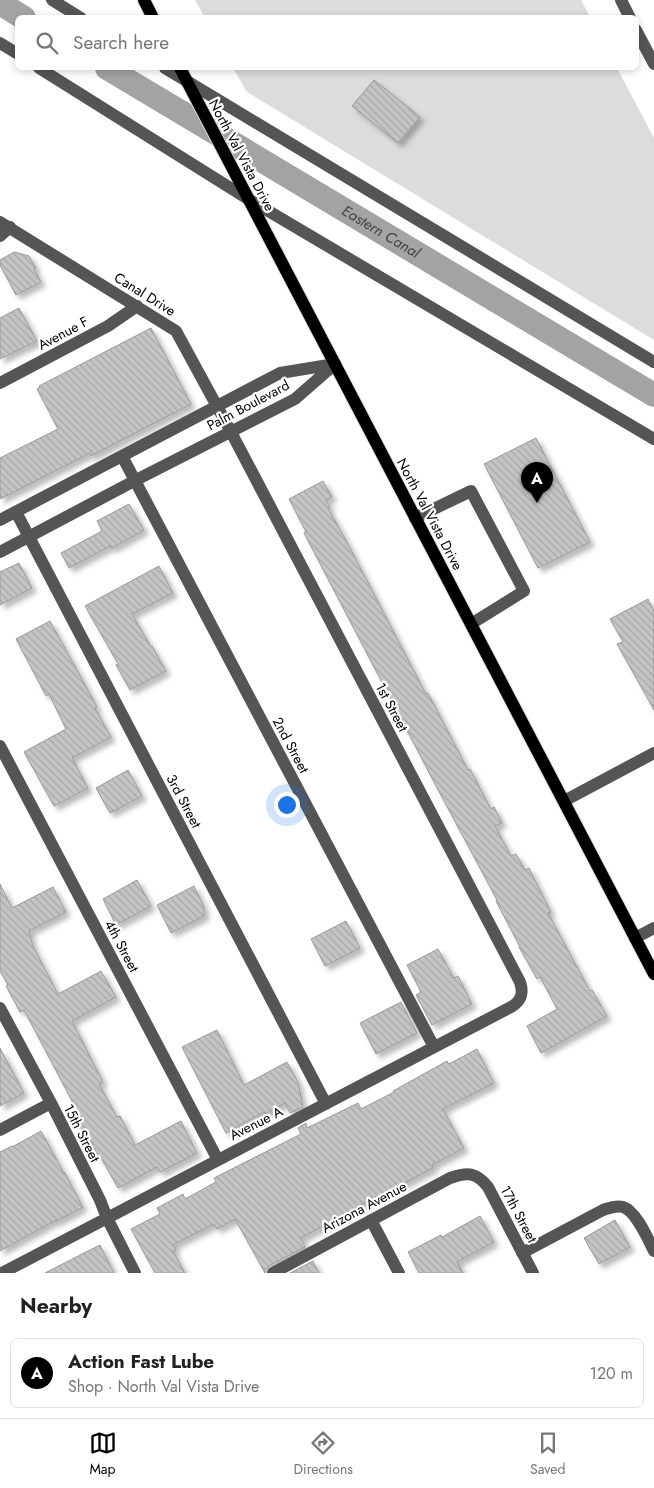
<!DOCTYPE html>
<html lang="en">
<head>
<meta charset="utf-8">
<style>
  body { margin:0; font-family:Jost,sans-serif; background:#f6f6f6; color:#222 }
  .you { position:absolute; left:286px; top:804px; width:18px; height:18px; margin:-12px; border:4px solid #fff; border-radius:50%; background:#1a73e8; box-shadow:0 0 0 8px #1a73e833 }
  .badge { display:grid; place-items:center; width:32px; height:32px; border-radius:50%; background:#000; color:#fff; font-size:16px; font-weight:700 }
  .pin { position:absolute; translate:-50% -41px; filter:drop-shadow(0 1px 2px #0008) }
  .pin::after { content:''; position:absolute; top:26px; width:18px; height:15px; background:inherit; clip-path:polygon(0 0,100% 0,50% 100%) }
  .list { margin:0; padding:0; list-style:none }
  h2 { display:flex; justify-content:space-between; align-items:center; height:65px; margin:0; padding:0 20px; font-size:21px }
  h2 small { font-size:16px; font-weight:400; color:#767676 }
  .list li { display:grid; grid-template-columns:32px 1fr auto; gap:15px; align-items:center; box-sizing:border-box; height:70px; margin:0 10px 10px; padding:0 10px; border:1px solid #e0e0e0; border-radius:8px }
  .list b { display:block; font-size:19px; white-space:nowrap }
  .list p { margin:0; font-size:16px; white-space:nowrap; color:#767676 }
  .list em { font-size:16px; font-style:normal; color:#767676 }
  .icon { flex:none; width:28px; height:28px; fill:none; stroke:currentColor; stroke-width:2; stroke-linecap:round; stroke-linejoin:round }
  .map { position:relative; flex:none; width:654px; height:1273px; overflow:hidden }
  .search { position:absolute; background:#fff; box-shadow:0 2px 8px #0003; left:15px; right:15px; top:15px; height:55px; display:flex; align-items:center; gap:12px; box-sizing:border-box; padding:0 18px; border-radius:8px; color:#767676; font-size:19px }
  .sheet { height:145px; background:#fff }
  nav { display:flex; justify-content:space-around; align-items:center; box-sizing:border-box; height:70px; border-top:1px solid #e0e0e0; background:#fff; font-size:14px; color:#767676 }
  nav a { display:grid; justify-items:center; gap:2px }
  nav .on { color:#000 }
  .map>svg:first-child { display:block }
  .grass { fill:#dcdcdc }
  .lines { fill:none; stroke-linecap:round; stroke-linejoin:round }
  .canal { stroke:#a3a3a3; stroke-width:24 }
  .building { fill:url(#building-back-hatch); stroke:#999; filter:url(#shadow) }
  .major-casing { stroke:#dbdbdb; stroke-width:14 }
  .minor { stroke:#555; stroke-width:12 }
  .major { stroke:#000; stroke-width:12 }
  .labels { text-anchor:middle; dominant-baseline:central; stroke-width:4.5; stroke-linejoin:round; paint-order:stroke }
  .street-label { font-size:14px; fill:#000; stroke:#fff }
  .water-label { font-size:15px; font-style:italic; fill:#444; stroke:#fff }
</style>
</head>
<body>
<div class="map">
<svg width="654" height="1273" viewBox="0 0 654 1273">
  <defs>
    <pattern id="building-back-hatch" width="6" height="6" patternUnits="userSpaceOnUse" patternTransform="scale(1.25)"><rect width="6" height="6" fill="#c4c4c4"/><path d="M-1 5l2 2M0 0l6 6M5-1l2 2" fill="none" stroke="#a7a7a7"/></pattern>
    <filter id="shadow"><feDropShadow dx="4.5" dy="4.5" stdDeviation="2.5" flood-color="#0004"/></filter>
  </defs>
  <rect width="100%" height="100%" fill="#fff"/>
  <path class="grass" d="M195,0H581L590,17L205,18Z
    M233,68H617L654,138V340L247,92Z"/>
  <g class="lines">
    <g class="canal">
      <path d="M0,3L24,18"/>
      <path id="s1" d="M107,68L654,395"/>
    </g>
  </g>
  <path class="building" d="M374,80L420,117L398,143L352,106Z
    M14,252L29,256L36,268L34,269L41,282L16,295L0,265V260Z
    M19,308L37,341L0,359V318Z
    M151,328L191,404L91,456L90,453L0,499V458L58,429L37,389L40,387L39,386Z
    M536,438L590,542L538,568L484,464Z
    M323,481L332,497L326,500L330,507L328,508L348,544L426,694L428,693L468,770L470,769L491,809L494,807L502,823L495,826L511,856L516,854L525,870L529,868L551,912L548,913L590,991L592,990L607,1016L541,1053L527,1026L557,1009L540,977L537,979L519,947H520L496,901L497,900L436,786L304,533L306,532L289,499Z
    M129,504L144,530L112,548L110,546L69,568L61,553L102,531L97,521Z
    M19,563L32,588L0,605V572Z
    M159,566L173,593L132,614L151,647L152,646L166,671L130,690L116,665L118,664L85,606Z
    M648,599L654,611V710L617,644L623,642L610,619Z
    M50,621L83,681L97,707L95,708L111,737L72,758L88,788L54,806L24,752L66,729L49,694L46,696L16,639Z
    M128,770L142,796L110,813L96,788Z
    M137,880L151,906L116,925L103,899Z
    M0,884L12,908L53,887L66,912L29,931L33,946L58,994L101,971L116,997L72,1021L103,1082L99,1084L117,1117L120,1116L135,1145L181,1121L197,1153L160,1172L157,1167L118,1188L101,1158L100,1159L84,1129L82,1130L69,1105L73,1103L24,1010L20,1012L6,986L8,985L0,971Z
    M194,886L204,907V916L171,933L157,905Z
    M346,921L360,948L325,966L311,939Z
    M438,949L454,978L458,976L472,1004L432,1025L416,995L421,992L407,965Z
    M401,1002L417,1033L376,1054L360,1023Z
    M217,1030L244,1085L287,1062L298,1082L303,1107L290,1113L285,1103L265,1114L264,1112L226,1133L182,1047Z
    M0,1048L24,1093L0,1106Z
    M477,1049L494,1083L443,1109L464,1148L432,1165L433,1168L378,1197L377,1196L301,1238L305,1247L269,1266L266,1269L265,1273L235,1219L217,1229L214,1224L173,1245L176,1250L173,1251L185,1273H155L131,1229L160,1214L157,1208L183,1194L185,1199L216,1182L214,1178L301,1134L298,1128L306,1123L307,1128L358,1103L361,1109L394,1092L393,1091L447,1061L449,1064Z
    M41,1131L64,1173H65L83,1207L57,1221L56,1220L0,1251V1152L12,1146V1147Z
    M480,1216L494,1242L457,1262L463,1273H419L408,1252L441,1235L442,1237Z
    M615,1220L630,1247L599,1264L584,1238Z
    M100,1245L114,1273H45L84,1253Z
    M313,1261L319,1273H290Z"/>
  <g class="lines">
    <g class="major-casing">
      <path id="major" d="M144,0L153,18
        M180,68L654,974"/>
    </g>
    <path class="minor" d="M52,0L81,18
      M621,0L630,18
      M636,30L654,64
      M0,43L18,54
      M39,68L248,199L654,439
      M165,68L654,362
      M0,222L176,331L231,432L520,982C524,994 521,1001 511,1007L2,1273
      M0,236L10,227
      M0,383L108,326L137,306
      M122,456L434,1047
      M16,512L326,1104
      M415,518L471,491L524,591L471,624
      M0,520L280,373L335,364
      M0,552L136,480L295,399L335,364
      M0,746L218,1160
      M564,801L654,753
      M635,938L654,928
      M0,1008L51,1103L100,1200L107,1218L135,1273
      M0,1130L51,1103
      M371,1220L399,1273
      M522,1253L603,1210C609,1208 616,1205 623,1207C636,1211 648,1239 654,1251
      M273,1273L450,1178C468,1172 476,1172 488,1187L533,1273"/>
    <use href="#major" class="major"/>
  </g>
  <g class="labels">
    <g class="street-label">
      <text transform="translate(242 155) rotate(62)">North Val Vista Drive</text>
      <text transform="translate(145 294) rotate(32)">Canal Drive</text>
      <text transform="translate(63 333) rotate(-28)">Avenue F</text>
      <text transform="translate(248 405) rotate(-28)">Palm Boulevard</text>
      <text transform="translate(430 514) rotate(62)">North Val Vista Drive</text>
      <text transform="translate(392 707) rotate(62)">1st Street</text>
      <text transform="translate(291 745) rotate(62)">2nd Street</text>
      <text transform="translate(184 801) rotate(62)">3rd Street</text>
      <text transform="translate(122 946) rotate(62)">4th Street</text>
      <text transform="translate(256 1123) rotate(-27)">Avenue A</text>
      <text transform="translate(82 1133) rotate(63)">15th Street</text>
      <text transform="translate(364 1207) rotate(-28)">Arizona Avenue</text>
      <text transform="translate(519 1214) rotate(62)">17th Street</text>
    </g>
    <g class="water-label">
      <text stroke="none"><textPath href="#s1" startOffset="319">Eastern Canal</textPath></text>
    </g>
  </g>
</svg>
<div class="you"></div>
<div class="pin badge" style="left:537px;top:503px">A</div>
<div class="search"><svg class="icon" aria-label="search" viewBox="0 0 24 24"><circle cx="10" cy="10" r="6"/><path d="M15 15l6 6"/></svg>Search here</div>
</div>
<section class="sheet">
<h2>Nearby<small></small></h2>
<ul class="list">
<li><span class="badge">A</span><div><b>Action Fast Lube</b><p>Shop · North Val Vista Drive</p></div><em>120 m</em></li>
</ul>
</section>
<nav>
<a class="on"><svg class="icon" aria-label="map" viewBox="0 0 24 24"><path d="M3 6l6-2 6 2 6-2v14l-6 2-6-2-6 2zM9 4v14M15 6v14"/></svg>Map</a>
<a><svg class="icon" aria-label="directions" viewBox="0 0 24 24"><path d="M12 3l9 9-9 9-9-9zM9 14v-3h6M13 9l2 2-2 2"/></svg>Directions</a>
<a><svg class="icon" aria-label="saved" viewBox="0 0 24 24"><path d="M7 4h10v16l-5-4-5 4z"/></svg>Saved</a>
</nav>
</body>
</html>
